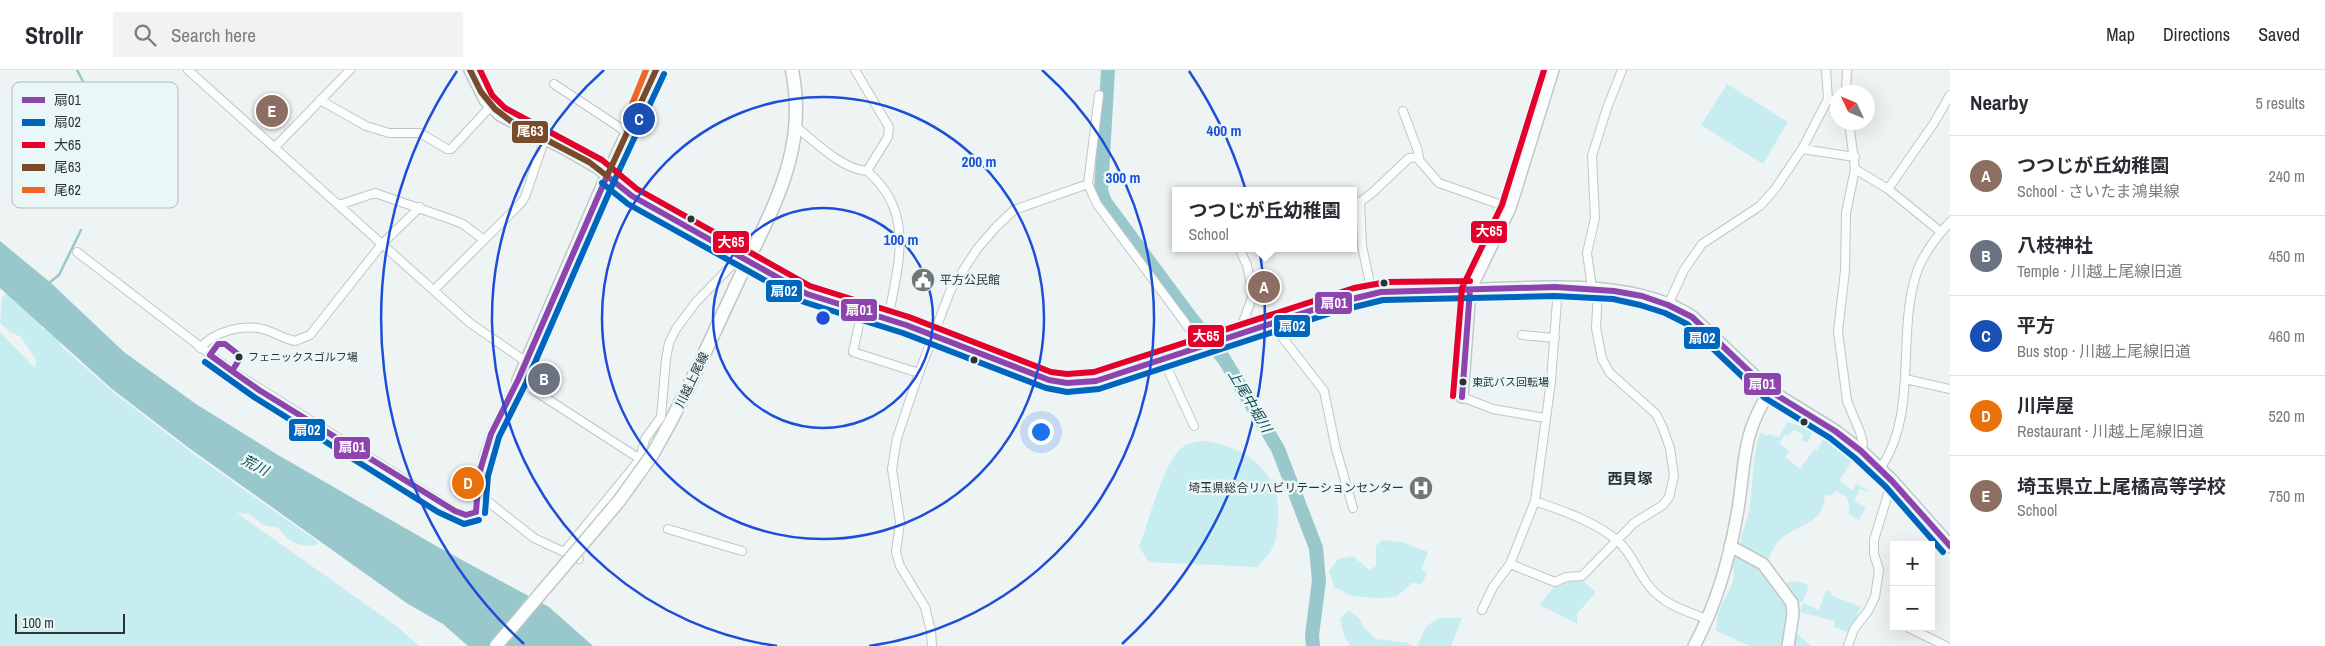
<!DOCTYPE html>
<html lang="en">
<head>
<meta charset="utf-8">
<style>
  body { margin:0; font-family:"Archivo Narrow","Noto Sans JP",sans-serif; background:#f2f2f3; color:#2b2b33 }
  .controls { position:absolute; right:15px; bottom:15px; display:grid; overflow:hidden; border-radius:0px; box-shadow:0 5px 20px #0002 }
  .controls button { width:45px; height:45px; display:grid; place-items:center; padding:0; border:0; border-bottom:1px solid #e1e1e2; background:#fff; color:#2b2b33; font:25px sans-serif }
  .compass { position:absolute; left:1830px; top:15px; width:45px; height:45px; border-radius:50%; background:#fff; box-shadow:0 5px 20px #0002; rotate:314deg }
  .scale { position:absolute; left:15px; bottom:12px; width:110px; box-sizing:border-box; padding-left:5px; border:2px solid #2d3232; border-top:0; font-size:14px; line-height:18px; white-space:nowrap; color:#2d3232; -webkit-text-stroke:4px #eaf7f8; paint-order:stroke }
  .you { position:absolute; left:1040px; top:361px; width:18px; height:18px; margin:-12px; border:4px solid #fff; border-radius:50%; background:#1a73e8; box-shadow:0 0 0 8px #1a73e833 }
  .badge { display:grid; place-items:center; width:32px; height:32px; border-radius:50%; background:#0f766e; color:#fff; font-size:16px; font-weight:700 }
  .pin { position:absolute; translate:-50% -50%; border:2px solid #fff; box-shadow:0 1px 5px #0006 }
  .popup { position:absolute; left:1172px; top:117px; width:185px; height:65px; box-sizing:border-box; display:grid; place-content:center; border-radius:0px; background:#fff; filter:drop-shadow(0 1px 4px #0005); font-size:16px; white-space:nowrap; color:#7c7c81 }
  .popup b { font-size:19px; color:#2b2b33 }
  .popup::after { content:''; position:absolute; left:50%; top:100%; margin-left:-10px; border:10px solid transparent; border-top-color:#fff }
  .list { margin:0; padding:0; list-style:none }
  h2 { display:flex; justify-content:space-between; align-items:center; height:65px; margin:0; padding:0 20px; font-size:21px }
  h2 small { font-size:16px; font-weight:400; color:#7c7c81 }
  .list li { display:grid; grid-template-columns:32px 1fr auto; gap:15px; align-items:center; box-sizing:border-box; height:80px; padding:0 20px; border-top:1px solid #e1e1e2 }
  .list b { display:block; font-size:19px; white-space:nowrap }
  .list p { margin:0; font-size:16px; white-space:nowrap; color:#7c7c81 }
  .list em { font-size:16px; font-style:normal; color:#7c7c81 }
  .icon { flex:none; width:28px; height:28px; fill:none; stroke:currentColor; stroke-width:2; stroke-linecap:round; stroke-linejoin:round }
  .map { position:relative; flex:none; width:1950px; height:576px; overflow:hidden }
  header { display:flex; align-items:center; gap:30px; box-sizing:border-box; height:70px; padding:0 25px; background:#fff; border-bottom:1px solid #e1e1e2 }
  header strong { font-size:24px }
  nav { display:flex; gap:28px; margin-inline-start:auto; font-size:18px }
  .search { width:350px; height:45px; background:#f2f2f3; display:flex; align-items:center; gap:12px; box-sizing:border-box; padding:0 18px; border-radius:0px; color:#7c7c81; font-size:19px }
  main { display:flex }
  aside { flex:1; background:#fff }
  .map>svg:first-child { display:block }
  .green { fill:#c8edf0 }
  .water { fill:#99c8cc }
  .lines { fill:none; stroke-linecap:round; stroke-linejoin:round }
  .stream { stroke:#99c8cc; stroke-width:2.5 }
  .river { stroke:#99c8cc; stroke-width:14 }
  .street-casing { stroke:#c1c6c6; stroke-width:10 }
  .secondary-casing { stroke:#c1c6c6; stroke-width:14 }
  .primary-casing { stroke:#c1c6c6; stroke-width:15 }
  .street { stroke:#fcfdfd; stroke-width:8 }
  .secondary { stroke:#fcfdfd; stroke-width:11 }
  .primary { stroke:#fcfdfd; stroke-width:12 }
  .primary-bridge-casing { stroke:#c1c6c6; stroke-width:15; stroke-linecap:butt }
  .primary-bridge { stroke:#fcfdfd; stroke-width:12 }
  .bus-1-casing { stroke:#eaf7f8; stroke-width:10 }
  .bus-2-casing { stroke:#eaf7f8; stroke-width:10 }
  .bus-3-casing { stroke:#eaf7f8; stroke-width:10 }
  .bus-4-casing { stroke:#eaf7f8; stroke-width:10 }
  .bus-5-casing { stroke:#eaf7f8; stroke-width:10 }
  .bus-1 { stroke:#8e44ad; stroke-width:6 }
  .bus-2 { stroke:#0065bd; stroke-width:6 }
  .bus-3 { stroke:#e4002b; stroke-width:6 }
  .bus-4 { stroke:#7a4b2a; stroke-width:6 }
  .bus-5 { stroke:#f26522; stroke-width:6 }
  .ring { fill:none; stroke:#1d4ed8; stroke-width:2.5 }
  .bus-dot { fill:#2d3232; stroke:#eaf7f8; stroke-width:2 }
  .labels { text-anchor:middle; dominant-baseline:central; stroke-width:5; stroke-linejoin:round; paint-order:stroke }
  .bus-label { font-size:11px; fill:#2d3232; stroke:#eaf7f8; text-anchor:start }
  .poi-label { font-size:12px; fill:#2d3232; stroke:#eaf7f8; text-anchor:start }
  .street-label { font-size:12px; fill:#2d3232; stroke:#eaf7f8 }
  .water-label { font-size:14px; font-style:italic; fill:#114b50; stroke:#eaf7f8 }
  .quarter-label { font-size:15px; font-weight:bold; fill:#2d3232; stroke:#eaf7f8 }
  .key { fill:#eaf7f8; stroke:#b1bcbd; stroke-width:1 }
  .key-label { font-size:14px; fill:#2d3232 }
  .centre { fill:#1d4ed8; stroke:#eaf7f8; stroke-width:2.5 }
  .ring-label { font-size:15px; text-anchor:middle; font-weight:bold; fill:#1d4ed8; stroke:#eaf7f8; stroke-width:5; stroke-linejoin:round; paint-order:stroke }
  .line-badge { stroke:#eaf7f8; stroke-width:2 }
  .badge-label { font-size:14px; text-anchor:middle; font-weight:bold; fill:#fff }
</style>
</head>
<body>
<header>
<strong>Strollr</strong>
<div class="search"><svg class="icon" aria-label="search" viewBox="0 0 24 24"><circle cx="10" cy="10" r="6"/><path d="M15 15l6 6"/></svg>Search here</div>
<nav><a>Map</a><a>Directions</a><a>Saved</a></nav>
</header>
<main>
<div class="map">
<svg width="1950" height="576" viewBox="0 0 1950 576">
  <rect width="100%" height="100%" fill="#eef4f4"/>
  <path class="green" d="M1727,14L1788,52L1763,94L1701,55Z
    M8,222L40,250L42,258L51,261L58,267L61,276L113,322L199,388L317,471L318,474L309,476L297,474L287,468L278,458L263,455L249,444L237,443L399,558L419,576H0V262L35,298L36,290L21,267L10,262L0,253L2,228Z
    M1787,352L1814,360L1808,372L1802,371L1803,364L1794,360L1788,366L1786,364L1779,373L1789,381L1785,387L1800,399L1814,379L1817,380L1827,363L1857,383L1839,411L1852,420L1857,414L1871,423L1860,419L1854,431L1866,438L1859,450L1848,443L1850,437L1847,427L1836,421L1831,426L1825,425C1823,455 1800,452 1781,469C1775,474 1771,485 1766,492L1740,475C1741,463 1747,452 1749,441C1753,414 1752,388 1760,362L1767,366L1769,364L1779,367Z
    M1204,371C1249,377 1283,404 1278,452C1277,461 1276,471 1272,479C1269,485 1262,491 1258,497L1149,492L1139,477C1148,453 1163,396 1179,380C1186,373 1196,372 1204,371Z
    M1382,470L1402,472L1428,482L1422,499L1427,503L1422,514L1412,513L1396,527L1377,528L1352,526L1334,517L1329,501L1338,489L1353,486L1369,500L1376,496V476Z
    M1733,484C1750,489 1783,520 1787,537C1790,550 1786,564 1785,576H1749L1715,560C1717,556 1717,552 1717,549C1719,531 1742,511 1731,493Z
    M1581,509L1596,522L1577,544V554L1540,535C1557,511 1555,516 1581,509Z
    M1795,511L1809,515L1803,532H1796L1783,514Z
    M1826,520L1831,522L1833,526L1861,537L1850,563L1834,557L1835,551L1800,542L1803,533L1819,540Z
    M1349,540L1360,549L1364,558L1376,569L1407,573L1412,576H1350L1343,563L1340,549Z
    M1439,548H1462L1451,576H1417L1426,556Z
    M1794,561L1811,576H1793Z"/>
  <path class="water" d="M0,171L51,213L124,282L196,334L278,385L438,477L549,537L593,576H468L443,554L408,534L189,378L112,319L0,218Z"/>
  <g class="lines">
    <path class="stream" d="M77,0L88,21L83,48L98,83L97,128
      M49,213L59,205L81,160"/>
    <path class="river" d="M1108,0L1101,121L1105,132L1191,248L1224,289L1278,379L1316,478L1319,511L1312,565L1313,576"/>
    <g class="street-casing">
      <path id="street" d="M188,0L470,253L525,291
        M855,0L889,57L888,67L867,101
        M1826,0L1828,29L1838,31
        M554,14L628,63
        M1846,22L1847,0
        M1099,25L1088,114L1097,134L1203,277
        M320,30L366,56L389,63H420L447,79H451L490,37
        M1403,41L1418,81L1419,90L1439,113L1510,138
        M1849,52L1855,99L1846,143L1845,201L1838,261L1847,331L1860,362L1863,373L1861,381
        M795,56C814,71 843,100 867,101C916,142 898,195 888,249
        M275,77L350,0
        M1802,79L1828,29
        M1855,99L1888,119L1941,162
        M1888,119L1934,53L1950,25
        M1360,131L1362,176L1372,223
        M339,135L375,123L450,149L463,154L484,170
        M1353,137L1372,123L1409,88L1419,87
        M77,182L232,301L455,441L466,445L476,442L483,388L491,364L518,310L640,389
        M1592,218L1587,183L1595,148L1592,86L1607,38L1622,0
        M434,220L521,133L525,127L545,68
        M1668,235L1684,200L1702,174L1760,136L1775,119L1802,79L1855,87
        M862,241L853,282L919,303
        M1272,254L1324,321L1336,379L1353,438
        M1522,265L1555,268
        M1238,266L1253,225L1247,195L1239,178
        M200,278C215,261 244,253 266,260C276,263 284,269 295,271L310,265L382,174L420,137
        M1163,289L1194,356
        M1905,309L1950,319
        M1462,327L1493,339L1545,348
        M1880,399C1920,342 1895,261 1918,199C1925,182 1938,165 1950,152
        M477,429L486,430L534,468L579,489
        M1535,431C1563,441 1594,451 1618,471C1629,481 1634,493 1642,506C1658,533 1680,539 1707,549
        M668,459L742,481
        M565,481L640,389L645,369L661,347L666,289L669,273L676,259L696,232L740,187
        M1510,494L1555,512L1566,507L1582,506L1634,453L1663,435L1669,427L1674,406L1670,378L1662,356L1656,344L1610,303L1602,289L1596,258L1598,219
        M1482,540L1493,517L1510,494L1535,431L1551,311L1558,217
        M1909,558L1946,576
        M932,576L931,561L925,537L900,496L896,482L900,452L892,399L897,368L919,303L951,219L977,179L997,156L1014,140L1088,114
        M1848,576L1854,559L1868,541L1875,527L1879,500L1874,484V470L1892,411"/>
    </g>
    <g class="secondary-casing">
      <path id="secondary" d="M470,0L485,30L500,45L565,79L598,98L625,121L748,191
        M518,310L603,114L656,0
        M1462,327L1470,220L1510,138L1553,0
        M1730,476L1763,494L1792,533L1793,544L1788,576
        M1694,576C1716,536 1729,490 1737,445C1746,395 1740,367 1770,321"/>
    </g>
    <g class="primary-casing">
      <path id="primary" d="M748,191L821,230L906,255L1036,305L1067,313L1096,311C1153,293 1211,274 1268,255C1302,244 1335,231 1369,224C1402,217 1437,220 1471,220C1539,218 1633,208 1692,247L1770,321L1835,361L1861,381L1892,411L1950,476
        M652,385C686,327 712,266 741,205C760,164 783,124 792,79C797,54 797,25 792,0"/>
    </g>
    <use href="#street" class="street"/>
    <use href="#secondary" class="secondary"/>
    <use href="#primary" class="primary"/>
    <g class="primary-bridge-casing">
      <path id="primary-bridge" d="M496,576L619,431L652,385"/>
    </g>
    <use href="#primary-bridge" class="primary-bridge"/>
    <g class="bus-1-casing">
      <path id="bus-1" d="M607,106L632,126L807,224L906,255L1049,310L1067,313L1096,311L1331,234L1381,222L1555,217L1614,221L1642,226L1668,235L1692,247L1770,321L1835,361L1861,381L1892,411L1950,476
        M218,274H225L239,285V290L232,301L210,285Z
        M232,301L259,320L455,441L466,445L476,442
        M1462,327L1470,220
        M476,442L479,404L491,364L518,310L607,106"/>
    </g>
    <g class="bus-2-casing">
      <path id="bus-2" d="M602,113L628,134L804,232L903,263L1046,318L1067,322L1099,319L1334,242L1383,230L1555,226L1613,229L1640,235L1665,243L1687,254L1765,328L1830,368L1855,388L1886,417L1943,482
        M205,292L254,327L438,442L464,454L479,450
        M485,443L488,406L499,367L526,313L611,118L664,4"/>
    </g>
    <g class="bus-3-casing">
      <path id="bus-3" d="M480,0L492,25L505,38L602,90L637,119L810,216L909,247L1051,302L1067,304L1094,302L1354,218L1387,212L1470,211
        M1453,326L1462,218L1502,135L1544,0"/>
    </g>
    <g class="bus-4-casing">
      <path id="bus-4" d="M470,0L481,22L495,39L512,52L589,92L607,106
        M607,106L656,0"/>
    </g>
    <g class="bus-5-casing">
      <path id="bus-5" d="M628,44L646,0"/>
    </g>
    <use href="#bus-1" class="bus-1"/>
    <use href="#bus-2" class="bus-2"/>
    <use href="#bus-3" class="bus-3"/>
    <use href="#bus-4" class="bus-4"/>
    <use href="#bus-5" class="bus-5"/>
  </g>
  <g class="ring">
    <circle cx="823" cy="248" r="110"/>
    <circle cx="823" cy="248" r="221"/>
    <path d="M777 576A331 331 0 0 1 604 0M1042 0A331 331 0 0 1 869 576"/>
    <path d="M524 574A442 442 0 0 1 457 1M1189 1A442 442 0 0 1 1122 574"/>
  </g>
  <defs>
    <g id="civic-disc" transform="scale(1.25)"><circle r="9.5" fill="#717676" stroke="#eaf7f8"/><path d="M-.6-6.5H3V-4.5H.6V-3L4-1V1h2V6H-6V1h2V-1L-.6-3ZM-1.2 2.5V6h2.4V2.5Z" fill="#fff"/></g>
    <g id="hospital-disc" transform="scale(1.25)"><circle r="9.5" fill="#717676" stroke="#eaf7f8"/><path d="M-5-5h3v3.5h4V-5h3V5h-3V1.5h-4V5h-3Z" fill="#fff"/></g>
  </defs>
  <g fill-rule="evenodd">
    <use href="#civic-disc" x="923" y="210"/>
    <use href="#hospital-disc" x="1421" y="418"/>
  </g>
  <g class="bus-dot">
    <circle cx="691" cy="149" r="4.5"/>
    <circle cx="1384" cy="213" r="4.5"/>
    <circle cx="239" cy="287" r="4.5"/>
    <circle cx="974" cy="290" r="4.5"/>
    <circle cx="1463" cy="312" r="4.5"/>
    <circle cx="1804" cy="352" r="4.5"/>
  </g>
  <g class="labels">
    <g class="bus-label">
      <text x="248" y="287">フェニックスゴルフ場</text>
      <text x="1472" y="312">東武バス回転場</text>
    </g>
    <g class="poi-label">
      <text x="940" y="210">平方公民館</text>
      <text x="1404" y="418" text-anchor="end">埼玉県総合リハビリテーションセンター</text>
    </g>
    <g class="street-label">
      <text transform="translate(692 310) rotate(-64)">川越上尾線</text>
    </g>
    <g class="water-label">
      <text transform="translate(1250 331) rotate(59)">上尾中堀川</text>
      <text transform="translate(255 395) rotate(27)">荒川</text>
    </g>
    <g class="quarter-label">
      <text x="1630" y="408">西貝塚</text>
    </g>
  </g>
  <rect x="12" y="12" width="166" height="126" rx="8" class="key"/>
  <rect x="22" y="27" width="23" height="6" fill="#8e44ad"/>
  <rect x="22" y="49" width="23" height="7" fill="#0065bd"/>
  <rect x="22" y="72" width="23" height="6" fill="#e4002b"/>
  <rect x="22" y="94" width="23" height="7" fill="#7a4b2a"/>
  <rect x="22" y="117" width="23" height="6" fill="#f26522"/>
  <g class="key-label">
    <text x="54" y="35">扇01</text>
    <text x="54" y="57">扇02</text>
    <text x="54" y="80">大65</text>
    <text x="54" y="102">尾63</text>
    <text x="54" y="125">尾62</text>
  </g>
  <circle cx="823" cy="248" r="8" class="centre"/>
  <g class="ring-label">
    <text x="1224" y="66">400 m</text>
    <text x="979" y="97">200 m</text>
    <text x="1123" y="113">300 m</text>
    <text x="901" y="175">100 m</text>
  </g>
  <g class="line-badge">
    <rect x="511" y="50" width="38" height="24" rx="5" fill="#7a4b2a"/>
    <rect x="1470" y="150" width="38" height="24" rx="5" fill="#e4002b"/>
    <rect x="712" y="160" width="38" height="24" rx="5" fill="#e4002b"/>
    <rect x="765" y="209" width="38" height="24" rx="5" fill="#0065bd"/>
    <rect x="1314" y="221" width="39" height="24" rx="5" fill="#8e44ad"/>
    <rect x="840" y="228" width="38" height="24" rx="5" fill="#8e44ad"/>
    <rect x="1273" y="244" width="38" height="24" rx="5" fill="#0065bd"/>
    <rect x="1187" y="254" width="38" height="24" rx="5" fill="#e4002b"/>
    <rect x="1683" y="256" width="38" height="24" rx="5" fill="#0065bd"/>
    <rect x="1743" y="302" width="39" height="24" rx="5" fill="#8e44ad"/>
    <rect x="288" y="348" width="38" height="24" rx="5" fill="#0065bd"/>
    <rect x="333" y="366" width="38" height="24" rx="5" fill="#8e44ad"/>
  </g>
  <g class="badge-label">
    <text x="530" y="66">尾63</text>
    <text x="1489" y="166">大65</text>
    <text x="731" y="177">大65</text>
    <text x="784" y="226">扇02</text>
    <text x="1334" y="238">扇01</text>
    <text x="859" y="245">扇01</text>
    <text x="1292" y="261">扇02</text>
    <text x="1206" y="271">大65</text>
    <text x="1702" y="273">扇02</text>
    <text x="1762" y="319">扇01</text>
    <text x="307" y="365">扇02</text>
    <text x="352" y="382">扇01</text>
  </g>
</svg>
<div class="controls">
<button>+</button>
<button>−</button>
</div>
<svg class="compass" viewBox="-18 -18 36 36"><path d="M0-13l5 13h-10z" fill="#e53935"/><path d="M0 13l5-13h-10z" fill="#7c7c81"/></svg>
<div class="scale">100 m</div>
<div class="you"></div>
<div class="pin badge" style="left:1264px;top:217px;background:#8d6e63">A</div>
<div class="popup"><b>つつじが丘幼稚園</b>School</div>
<div class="pin badge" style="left:544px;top:309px;background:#6b7280">B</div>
<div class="pin badge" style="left:639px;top:49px;background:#1a4fb4">C</div>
<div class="pin badge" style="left:468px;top:413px;background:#e8710a">D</div>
<div class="pin badge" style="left:272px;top:41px;background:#8d6e63">E</div>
</div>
<aside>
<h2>Nearby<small>5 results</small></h2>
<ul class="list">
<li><span class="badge" style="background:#8d6e63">A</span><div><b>つつじが丘幼稚園</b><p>School · さいたま鴻巣線</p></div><em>240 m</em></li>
<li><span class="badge" style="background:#6b7280">B</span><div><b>八枝神社</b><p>Temple · 川越上尾線旧道</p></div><em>450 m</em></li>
<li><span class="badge" style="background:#1a4fb4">C</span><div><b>平方</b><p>Bus stop · 川越上尾線旧道</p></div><em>460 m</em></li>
<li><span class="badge" style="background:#e8710a">D</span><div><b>川岸屋</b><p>Restaurant · 川越上尾線旧道</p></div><em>520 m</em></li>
<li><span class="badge" style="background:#8d6e63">E</span><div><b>埼玉県立上尾橘高等学校</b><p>School</p></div><em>750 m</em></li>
</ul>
</aside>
</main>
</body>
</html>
